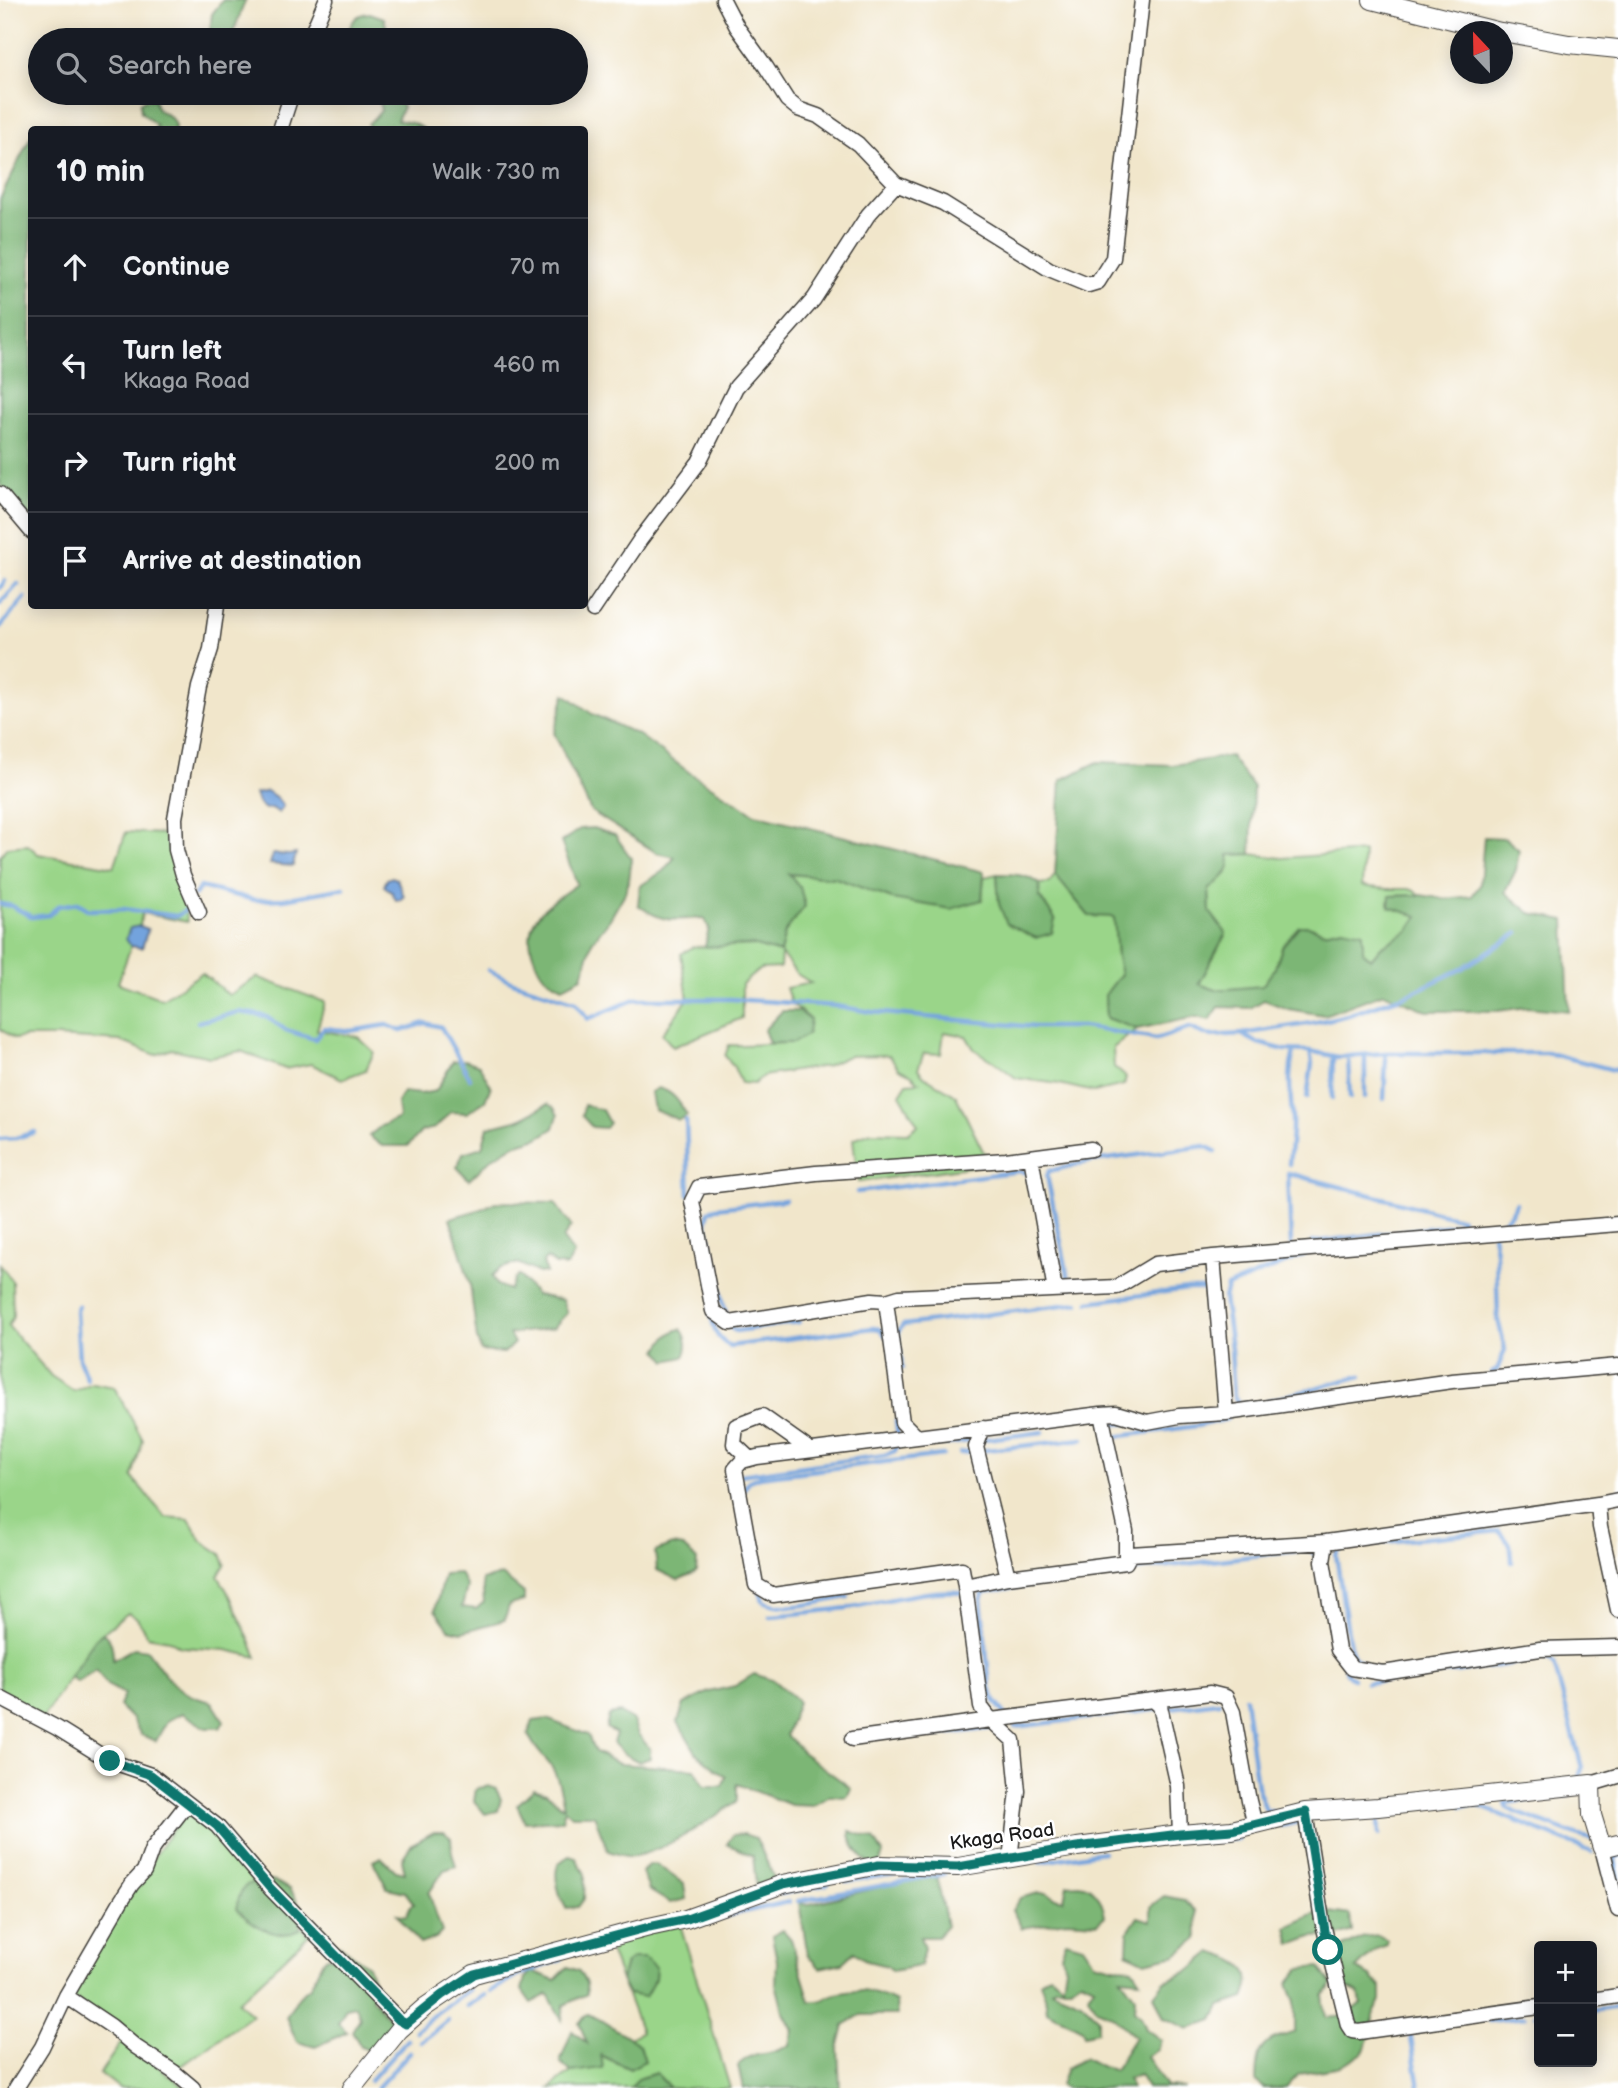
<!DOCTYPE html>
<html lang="en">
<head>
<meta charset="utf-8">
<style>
  body { margin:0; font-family:"Balsamiq Sans",sans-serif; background:#242831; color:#f1f3f6 }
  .controls { position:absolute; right:21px; bottom:21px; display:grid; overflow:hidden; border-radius:7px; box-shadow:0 4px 18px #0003 }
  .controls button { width:63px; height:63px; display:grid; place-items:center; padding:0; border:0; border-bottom:2px solid #363941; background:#171b24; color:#f1f3f6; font:35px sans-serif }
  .compass { position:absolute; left:1450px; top:21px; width:63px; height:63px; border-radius:50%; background:#171b24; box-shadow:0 4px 18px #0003; rotate:338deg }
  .stop { position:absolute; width:21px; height:21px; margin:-16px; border:5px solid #0f766e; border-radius:50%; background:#fff }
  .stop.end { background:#0f766e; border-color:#fff; box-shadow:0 2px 7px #0008 }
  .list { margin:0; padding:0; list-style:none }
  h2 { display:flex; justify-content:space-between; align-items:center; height:91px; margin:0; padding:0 28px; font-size:30px }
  h2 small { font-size:23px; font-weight:400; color:#9ea1a6 }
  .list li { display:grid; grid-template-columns:46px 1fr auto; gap:21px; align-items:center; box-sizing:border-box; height:98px; padding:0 28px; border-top:2px solid #363941 }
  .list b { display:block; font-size:26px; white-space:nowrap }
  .list p { margin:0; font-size:23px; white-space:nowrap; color:#9ea1a6 }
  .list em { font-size:23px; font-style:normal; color:#9ea1a6 }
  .icon { flex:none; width:38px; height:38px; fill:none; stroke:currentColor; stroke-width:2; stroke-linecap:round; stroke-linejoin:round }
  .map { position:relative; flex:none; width:1618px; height:2088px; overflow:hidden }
  .search { position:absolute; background:#171b24; box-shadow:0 4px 18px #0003; left:28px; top:28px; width:560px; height:77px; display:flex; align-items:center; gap:18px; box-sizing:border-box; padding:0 24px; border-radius:38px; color:#9ea1a6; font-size:26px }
  .panel { position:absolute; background:#171b24; box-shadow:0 4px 18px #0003; left:28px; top:126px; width:560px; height:483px; border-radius:7px }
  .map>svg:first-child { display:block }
  .green { fill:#9ad589; stroke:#5b7852; stroke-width:2 }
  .forest { fill:#7bb675; stroke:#4c6948; stroke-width:2 }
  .water { fill:#73a3dd; stroke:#48607c; stroke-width:2 }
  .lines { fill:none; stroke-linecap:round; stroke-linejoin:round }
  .stream { stroke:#73a3dd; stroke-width:4.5 }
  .minor-casing { stroke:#3c3a36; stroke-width:17 }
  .tertiary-casing { stroke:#3c3a36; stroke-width:20 }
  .minor { stroke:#fff; stroke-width:14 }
  .tertiary { stroke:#fff; stroke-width:18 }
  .route { stroke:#0f766e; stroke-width:9 }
  .labels { text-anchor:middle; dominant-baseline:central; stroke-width:5; stroke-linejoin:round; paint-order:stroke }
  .street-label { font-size:19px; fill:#1c1c1c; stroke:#fff }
</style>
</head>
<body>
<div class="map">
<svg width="1618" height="2088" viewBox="0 0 1618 2088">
  <rect width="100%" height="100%" fill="#fff"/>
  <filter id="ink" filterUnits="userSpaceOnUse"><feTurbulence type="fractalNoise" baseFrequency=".0143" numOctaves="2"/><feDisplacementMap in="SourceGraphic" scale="14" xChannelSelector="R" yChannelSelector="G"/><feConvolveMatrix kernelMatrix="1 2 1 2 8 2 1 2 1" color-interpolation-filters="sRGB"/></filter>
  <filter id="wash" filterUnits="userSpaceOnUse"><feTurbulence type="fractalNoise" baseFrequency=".00686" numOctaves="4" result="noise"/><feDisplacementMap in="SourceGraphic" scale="28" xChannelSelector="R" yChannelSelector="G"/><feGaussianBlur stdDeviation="1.57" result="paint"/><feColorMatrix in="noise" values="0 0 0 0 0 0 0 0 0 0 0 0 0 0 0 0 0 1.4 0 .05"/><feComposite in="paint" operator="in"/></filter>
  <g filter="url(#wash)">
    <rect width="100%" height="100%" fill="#f1e6cb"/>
    <path class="green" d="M126,832L163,834L182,885L187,922L142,913L140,926L130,928L126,938L131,946L118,983L162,999L202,973L229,995L257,977L325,1002L317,1030L358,1037L374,1052L366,1070L342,1079L311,1064L285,1069L241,1051L210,1057L172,1049L156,1055L120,1041L56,1037H25L15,1039L0,1029V856L7,847L28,845L38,854L114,867Z
      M1364,852L1362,886L1387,889H1413L1420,895L1390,896L1389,907L1419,916L1408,931L1381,947L1370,960L1343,928L1324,932L1308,926L1283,945L1275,968L1262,987L1216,990L1199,984L1226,933L1210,912L1209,890L1227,873L1229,855L1251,854L1282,858Z
      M788,874L836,878L892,899L982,900L984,877L997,874L999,904L1055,919L1039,896L1040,884L1049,883L1055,875L1089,916H1114L1117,957L1121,974L1105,995L1106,1018L1137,1029L1113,1048L1114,1067L1126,1077L1124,1085L1094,1092L1059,1084L1016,1078L995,1062L974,1049L966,1036L944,1032L941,1054L924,1053L918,1069L924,1076L956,1096L983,1151L997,1163L858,1182L853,1139L871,1132L908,1133L918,1125L900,1094L907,1083L919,1082L912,1075L899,1069L889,1055L848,1056L826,1066L763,1076L754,1084L741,1083L733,1065L725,1056L729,1045C750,1046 771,1043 793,1043L810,1019L791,1003L786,988L811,983L797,974L781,954L780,968L760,969L742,984V1018L673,1047L662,1034L688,999L681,954L693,947L752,945L780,953L785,932L805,906Z
      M0,1264L12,1281L13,1317L8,1326L51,1376L74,1391L92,1383L114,1387L143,1440L132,1477L165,1517L189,1519L202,1541L221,1554L225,1565L218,1576L230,1596L257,1657L226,1650L181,1647L169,1640L147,1636L137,1618L128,1613L95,1639L42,1719L0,1696Z
      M189,1813C208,1817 289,1914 309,1935L238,2002L252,2015L176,2070L69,1995L158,1850L183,1816Z
      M680,1924L730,2088H670L656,2073L638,2079L631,2088H550L571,2072L602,2068L600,2055L630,2069L640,2045L629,2038L641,2032L623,1985L628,1994L626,1963L621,1980L607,1943Z
      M123,2040L186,2088H119L100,2073Z"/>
    <path class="forest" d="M223,0H246C239,13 236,32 228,40H209L212,14Z
      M370,13L384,18L388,34L384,40H355L348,31C354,19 356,14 370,13Z
      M393,97L403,107L397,120L412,123L424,129H370L368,124L381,111L379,98Z
      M154,99L158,110C166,114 176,119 175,129H155L156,125L141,112L140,103L144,100Z
      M31,136V525L0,484V199Z
      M565,694L592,714L639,735L690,773L755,814L984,872L982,900L951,909L892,899L836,878L789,874L800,887L805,906L785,932L780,953L752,945L705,947L709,928L704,918C673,920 664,924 638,905L640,886L663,871L675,857L657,853L591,811L554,733Z
      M1230,756L1253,787L1251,854L1229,855C1233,871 1221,879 1209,890L1210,912L1226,933L1199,984L1216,990L1262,986L1275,968L1283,945L1299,926H1308L1324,932L1343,928L1363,932V951L1371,959L1381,947L1408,931L1418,916L1389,907L1390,896L1420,895L1446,899L1472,896L1480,885L1484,837L1505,838L1519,850L1516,870L1505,892L1530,913L1565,920L1569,1011L1527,1007L1498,1011H1427L1384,993L1324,1015L1288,1009L1264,1000L1250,1008L1219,1007L1210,1020L1196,1017L1137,1029L1106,1018L1105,995L1121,974L1117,957L1114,917L1089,916L1055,875L1061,780L1098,762L1173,765Z
      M593,828L615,835L631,858L630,874L625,893L610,919L592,942L582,977L563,987C545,979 541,976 534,957C519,918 550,904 577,884L561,842L580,829Z
      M997,874C1012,874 1027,874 1040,884L1039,896L1055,919L1052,933L1036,938L1007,924L999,904Z
      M782,1011H798L810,1019L808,1034L793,1043H769L764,1030Z
      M465,1060L479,1065L491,1086L485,1101L467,1113L451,1112L435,1128L422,1131L408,1146H382L369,1136L381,1126L399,1118L397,1103L403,1092L420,1094L436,1091L453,1061Z
      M658,1088C673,1091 680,1103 687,1115L679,1120L654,1110L651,1092Z
      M548,1104L554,1108L558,1115L554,1128L538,1138L514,1145L491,1159L469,1180L457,1167L463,1153L482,1147L488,1127L520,1119Z
      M584,1105L602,1110L609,1123L605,1128L592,1127L582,1116Z
      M495,1202L555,1203L571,1226L563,1239L574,1254L567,1266L556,1265L547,1258L543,1262L546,1273H539L518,1263L499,1269L492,1276L497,1285L509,1290L515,1279L519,1275L536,1295L562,1300L567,1313L553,1328L509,1334L514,1343L504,1353L481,1351L477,1339L470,1284L450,1218L482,1209Z
      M681,1329C688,1338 689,1347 684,1357L667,1361L658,1350C664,1340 669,1331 681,1329Z
      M672,1545L683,1547L697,1560L696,1572L678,1580L657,1570L655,1552Z
      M460,1573L467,1587L462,1607L476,1609L484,1602L482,1580L502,1575L524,1593V1601L509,1605L505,1620L462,1632L449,1629L435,1610L444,1574Z
      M103,1633C112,1639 113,1649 113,1660L134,1648L147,1650C168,1679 175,1694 212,1702L224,1721L220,1728H206L182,1713L167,1721L156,1741L141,1735L132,1719L119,1706L124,1694L107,1685L96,1670L77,1682L70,1677L95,1639Z
      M754,1674L774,1681L798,1702L786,1735L802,1752L851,1788L847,1797L830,1796L813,1806L791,1805L737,1784V1801C712,1819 665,1851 635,1856C627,1858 616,1853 608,1851L594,1815H572L565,1810L562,1820L525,1822L517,1805L534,1789L546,1793L564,1808C562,1794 559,1778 551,1766C541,1753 535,1750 528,1734L533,1721L547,1719L588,1735L595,1752L619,1764L695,1769L705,1786H722L726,1777L697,1754L678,1722L684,1704L709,1692L735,1686Z
      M620,1713L633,1721L638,1734L650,1749V1758L639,1762L624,1754L613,1743L616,1733L606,1728L609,1715Z
      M488,1786L496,1789L501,1799L498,1811L485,1814L474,1801L476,1789Z
      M850,1831L874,1839L883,1853L878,1870C866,1862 850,1848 850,1831Z
      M434,1832H444L451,1838L452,1852L456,1866L444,1870L429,1893L442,1932L436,1938L420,1944L397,1914L406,1916L411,1905L414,1904L405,1892L387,1888L373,1861L381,1857L396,1871L405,1873L402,1859L412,1844Z
      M743,1834L756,1838L780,1891L756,1886L753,1856L727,1844L733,1835Z
      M569,1856L576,1858L585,1874L584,1899L578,1907L566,1908C560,1898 552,1875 559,1863C561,1861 566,1858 569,1856Z
      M656,1864L684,1884L686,1899L670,1903L649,1890L642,1872L648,1865Z
      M937,1877L947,1926L937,1937H920L924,1948L920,1966L892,1971L887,1966L867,1961L854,1952L842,1963L820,1968L808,1956L799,1903L810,1904L901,1882Z
      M274,1881L290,1889L302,1909L300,1929C279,1944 251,1923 236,1909C242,1881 247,1882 274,1881Z
      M1079,1884C1096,1886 1102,1900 1105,1916L1097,1923L1066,1921L1022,1928L1012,1910L1020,1898L1038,1893H1047L1055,1898L1064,1900L1067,1885Z
      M1164,1896L1184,1900L1196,1911L1197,1939L1176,1955L1145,1962L1127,1953L1128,1932L1138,1917L1151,1921V1906Z
      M1321,1911L1350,1915L1352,1931L1341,1935L1312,1937L1291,1945L1287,1927Z
      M783,1930L791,1939L810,2001C827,2002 823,1997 836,1994C863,1988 872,1991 896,2002L897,2015H861L844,2025L838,2049L840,2088H743L738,2066C748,2054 756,2056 769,2053C776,2052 784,2048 790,2045L793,2030L783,2011L776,1984L777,1961L772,1936Z
      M1378,1935L1387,1940V1945L1376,1949L1356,1969L1371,1976L1381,1988V2001L1373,2014L1372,2032L1363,2053L1336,2068L1299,2074L1286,2088H1263L1256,2081C1257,2044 1262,2043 1295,2032V2002L1288,1983L1300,1969L1320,1967L1332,1985L1323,1996L1326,2018L1345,2016L1361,2003L1359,1993L1342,1985L1335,1951L1364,1937Z
      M1066,1941L1083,1946L1094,1962L1114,1967L1132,1968L1140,1980L1121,1978L1135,1997L1134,2010L1141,2016L1146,2029L1161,2040L1157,2050L1147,2056L1166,2087L1184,2088H1147L1139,2075L1128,2079L1131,2088H1065L1060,2085L1066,2068L1085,2058L1102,2067L1114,2070L1135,2037L1112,2016L1096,2009L1088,1996L1094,1986L1081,1980L1071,1987H1056L1052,1990L1081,2002L1098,2018V2032L1084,2035L1082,2029L1047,2011L1045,1996L1040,1982L1050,1975L1063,1985L1066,1967L1061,1955Z
      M340,1945L368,1966L374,1982L372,1999L390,2019L394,2031L374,2053L361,2047L352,2031L360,2018L356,2006L346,2008L338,2023L347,2032L316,2047L297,2042L286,2017L299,1996L310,1987L322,1962L327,1957H341Z
      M1212,1952C1237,1961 1258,1966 1244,1998L1220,2006L1213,2020L1189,2029L1164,2018L1154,1995L1165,1981L1187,1972Z
      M633,1958H644L656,1967L655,1979L645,1997L628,1994L621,1980L626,1963Z
      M568,1967L579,1971L586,1983L587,1994L564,2005L562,2020L548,1994L531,2003L522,1990L525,1978L532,1971L555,1980Z
      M588,2014L603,2021L640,2045L645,2061L630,2069L601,2055L603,2068L571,2072L560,2062L572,2031L587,2043L579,2023Z
      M656,2073L670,2088H631L638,2079Z"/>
    <path class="water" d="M267,791L277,798L283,806L279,813L272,808L265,809L258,803L255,794Z
      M273,854L289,855L296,854L293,866L270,864Z
      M392,877L397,879L404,896L400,900H396L391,891L384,886L387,879Z
      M140,926L148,929L142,948L131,946L126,939L130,928Z"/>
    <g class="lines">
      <path class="stream" d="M0,588L5,581
        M0,604L18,584
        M0,627L25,598
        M195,895L200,887L255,900L284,899L344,888
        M0,904L12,906L32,917L49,915L58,906L78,903L89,910L123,909L177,916L189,908L191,903
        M489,970L513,982L576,1002L588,1019L636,999H731L836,1006L872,1012L1035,1027H1083L1156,1039L1190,1028L1209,1036L1242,1034L1313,1023L1348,1015L1409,994L1461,969L1518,933
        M198,1022L239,1012L265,1016L286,1030L315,1039L324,1028L350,1031L387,1025L401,1031L425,1023L441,1027L470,1078
        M1243,1035L1258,1043L1285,1050L1310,1051L1338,1057L1385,1053H1548L1618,1071
        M1348,1056L1350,1098
        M1307,1098L1312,1064L1310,1051
        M1332,1098L1333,1056
        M1365,1098V1055
        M1384,1099L1386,1060L1385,1053
        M686,1120L689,1195
        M0,1139L16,1138L35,1132
        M1289,1164C1290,1150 1293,1133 1292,1119C1291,1092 1287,1077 1294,1051
        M857,1192L1020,1171L1031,1174
        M1291,1245L1288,1173L1462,1219L1460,1224L1313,1242
        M1179,1277L1210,1268
        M1072,1287L1070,1285L1047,1176L1049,1171L1092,1161L1205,1146L1215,1151
        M1089,1302L1188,1289H1203L1212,1298
        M78,1306L76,1311L79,1359L87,1379
        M711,1314C714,1329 715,1338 730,1346L873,1328L880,1329L886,1336
        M726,1315L706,1222L709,1212L716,1208L785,1200
        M729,1327L736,1331L799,1322
        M902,1368L898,1332L903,1325L1078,1303
        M1492,1373L1497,1370L1505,1350L1498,1319L1496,1252L1492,1228C1503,1221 1512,1216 1516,1203
        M1267,1401L1361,1376
        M1245,1405L1239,1404L1234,1396L1231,1348L1224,1298L1227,1287L1304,1255
        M1108,1425L1128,1423
        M1110,1442L1112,1438L1121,1436L1197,1426L1227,1419
        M916,1443L924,1445L946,1444L1043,1432
        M960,1453L1083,1439
        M740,1475L885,1455L895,1451L898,1440L896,1421
        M744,1489L749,1481L759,1477L943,1455
        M1364,1544L1499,1531C1509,1541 1512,1548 1512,1562
        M1348,1546L1340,1548L1336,1555L1350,1646L1354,1657L1365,1666
        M1126,1571L1296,1551L1310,1550L1320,1559
        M760,1591L763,1601C787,1613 823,1601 848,1597
        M770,1616C795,1614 821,1611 847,1608C872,1604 941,1586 961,1593
        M1345,1669L1348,1675L1353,1678
        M1366,1683L1492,1667L1545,1658L1554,1664L1582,1768L1578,1781
        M1245,1698L1257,1786L1266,1810L1276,1813
        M1005,1714L994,1700L990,1688L981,1599L984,1592L1119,1572
        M1015,1727L1219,1702
        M934,1735L995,1728
        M1505,1803L1507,1808L1515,1812L1579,1836L1593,1839
        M1505,1803L1570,1795
        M1462,1806H1479L1592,1852
        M1373,1814L1378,1820L1379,1835
        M1281,1826L1299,1822
        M1196,1841L1238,1839
        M1618,1856H1614L1618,1878
        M1040,1862L1103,1852
        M846,1881L896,1874
        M780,1894L828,1884
        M798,1901L944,1874
        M707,1920L789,1902
        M491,1991L518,1975L561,1960
        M467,2006L485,1995
        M1592,2011L1618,2007
        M1536,2015H1539
        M1489,2021L1525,2017
        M1414,2029L1410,2032L1419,2088
        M416,2031L436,2013L469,1990
        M421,2042L448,2020
        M370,2081L407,2040
        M377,2088L410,2052"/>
    </g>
  </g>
  <g filter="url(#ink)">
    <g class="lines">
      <g class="minor-casing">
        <path id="minor" d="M723,0L737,27L766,67L787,100L798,109L818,116L858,144L896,184L943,203L1049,269L1088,285L1098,282L1113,258L1142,0
          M309,40L326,0
          M280,130L292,93
          M0,494L32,532
          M593,610L640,540L699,462L736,387L814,299L868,215L896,184
          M199,912L183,875L176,850L175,818L199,687L211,649L217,606
          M1031,1157L1055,1290
          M1213,1257L1226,1413
          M886,1301L872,1300L730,1323L713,1311L692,1201L699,1187L816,1173L1006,1160L1091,1149
          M1101,1414L1116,1413L1147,1422L1179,1416L1226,1413L1452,1381L1618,1366
          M983,1428L976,1447L1008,1577
          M916,1436L902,1422L886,1301L899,1297L1117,1287L1155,1264L1213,1257L1618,1224
          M750,1459L734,1444L736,1426L762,1416L810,1450
          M1598,1504L1618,1500
          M1326,1542L1598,1504L1600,1527L1618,1610
          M965,1586L962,1569L773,1595L756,1585L735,1469L742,1461L757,1457L1101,1414L1126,1531V1562
          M0,1698L57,1728L110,1761L151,1775L217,1826L270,1888L399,2020L406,2024
          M1153,1700L1160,1706L1178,1786L1180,1834
          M852,1739L991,1720L1013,1740L1018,1791L1010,1859
          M1591,1784L1618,1776
          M1305,1812L1322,1920L1348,2025L1352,2031L1359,2032L1539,2007
          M1255,1825L1249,1801L1233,1712L1226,1697L1210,1693L991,1720L981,1707L965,1586L1008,1577L1126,1562L1130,1554L1326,1542L1323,1561L1338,1650L1352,1668L1383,1673L1540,1649L1618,1647
          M1602,1848L1618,1910
          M66,1996L111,2026L136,2047L174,2072L193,2088
          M1592,2000L1618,1996
          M16,2088L42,2047L66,1996L121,1901L132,1884L144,1871L152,1849L187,1804"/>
      </g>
      <g class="tertiary-casing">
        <path id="tertiary" d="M1372,0L1500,32
          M1502,32L1569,44L1618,49
          M352,2088L399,2030L425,2007L474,1974L649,1927L686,1919L783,1884L879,1865L958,1867L1077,1847L1180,1834L1232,1830L1305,1812L1378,1807L1591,1784L1592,1815L1602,1848L1618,1844"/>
      </g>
      <use href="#minor" class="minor"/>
      <use href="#tertiary" class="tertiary"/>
    </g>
  </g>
  <g class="lines" filter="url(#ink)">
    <path class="route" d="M110,1761L151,1775L217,1826L270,1888L399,2020L406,2024L442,1995L474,1974L649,1927L687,1919L783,1884L879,1865L958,1867L1077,1847L1180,1834L1232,1830L1306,1812L1328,1950"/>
  </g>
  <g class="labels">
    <g class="street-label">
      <text transform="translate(1002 1837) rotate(-8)">Kkaga Road</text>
    </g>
  </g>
</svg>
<div class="controls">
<button>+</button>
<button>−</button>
</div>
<svg class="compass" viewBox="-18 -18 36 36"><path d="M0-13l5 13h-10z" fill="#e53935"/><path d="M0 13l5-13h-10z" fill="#9ea1a6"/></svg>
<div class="stop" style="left:1328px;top:1950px"></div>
<div class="stop end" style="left:110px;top:1761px"></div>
<div class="search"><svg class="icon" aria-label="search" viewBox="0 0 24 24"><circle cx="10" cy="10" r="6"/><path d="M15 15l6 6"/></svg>Search here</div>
<section class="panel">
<h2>10 min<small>Walk · 730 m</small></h2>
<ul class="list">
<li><svg class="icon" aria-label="ahead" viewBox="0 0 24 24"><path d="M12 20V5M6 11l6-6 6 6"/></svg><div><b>Continue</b></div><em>70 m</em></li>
<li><svg class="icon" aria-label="left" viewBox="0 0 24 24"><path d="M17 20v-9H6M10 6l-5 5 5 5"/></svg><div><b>Turn left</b><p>Kkaga Road</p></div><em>460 m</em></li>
<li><svg class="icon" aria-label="right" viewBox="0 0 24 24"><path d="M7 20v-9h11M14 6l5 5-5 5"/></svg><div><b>Turn right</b></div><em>200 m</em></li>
<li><svg class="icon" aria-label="arrive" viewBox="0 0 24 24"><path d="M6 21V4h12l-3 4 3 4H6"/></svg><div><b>Arrive at destination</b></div></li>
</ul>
</section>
</div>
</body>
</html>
